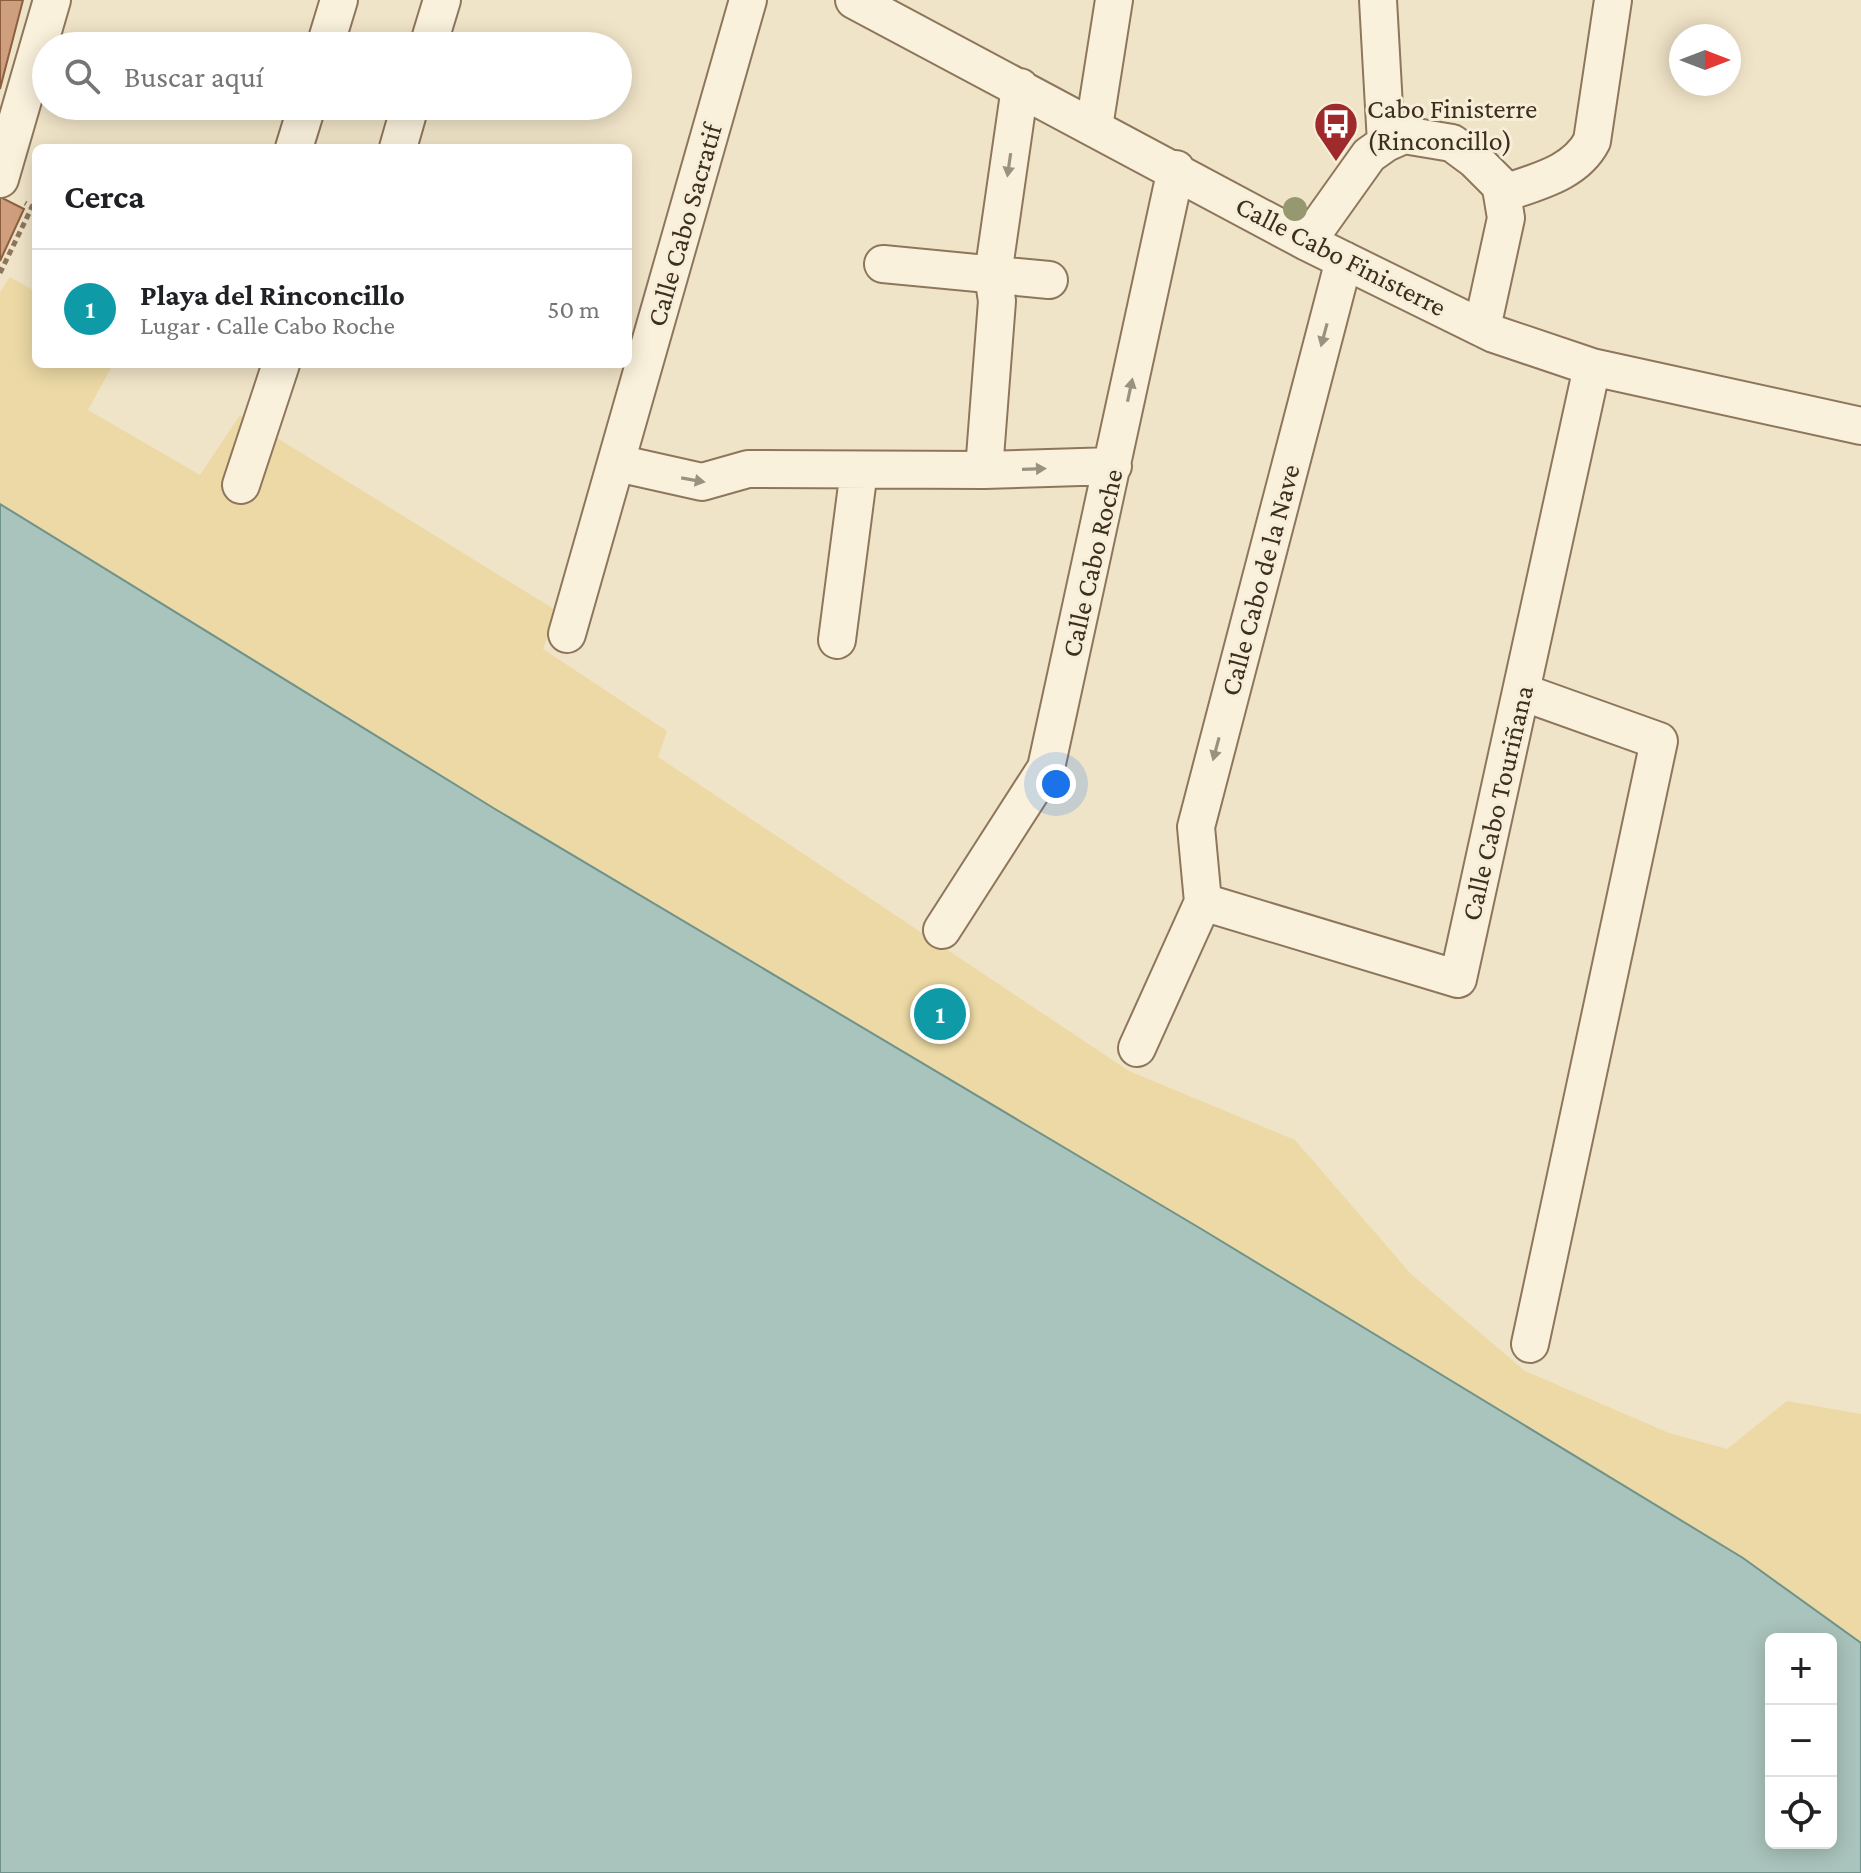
<!DOCTYPE html>
<html lang="es">
<head>
<meta charset="utf-8">
<style>
  body { margin:0; font-family:"Crimson Pro",serif; background:#f2f2f2; color:#202124 }
  .controls { position:absolute; right:24px; bottom:24px; display:grid; overflow:hidden; border-radius:12px; box-shadow:0 4px 20px #0003 }
  .controls button { width:72px; height:72px; display:grid; place-items:center; padding:0; border:0; border-bottom:2px solid #e0e0e0; background:#fff; color:#202124; font:40px sans-serif }
  .compass { position:absolute; left:1669px; top:24px; width:72px; height:72px; border-radius:50%; background:#fff; box-shadow:0 4px 20px #0003; rotate:90deg }
  .you { position:absolute; left:1056px; top:784px; width:28px; height:28px; margin:-20px; border:6px solid #fff; border-radius:50%; background:#1a73e8; box-shadow:0 0 0 12px #1a73e833 }
  .badge { display:grid; place-items:center; width:52px; height:52px; border-radius:50%; background:#0f766e; color:#fff; font-size:26px; font-weight:700 }
  .pin { position:absolute; translate:-50% -50%; border:4px solid #fff; box-shadow:0 2px 8px #0006 }
  .list { margin:0; padding:0; list-style:none }
  h2 { display:flex; justify-content:space-between; align-items:center; height:104px; margin:0; padding:0 32px; font-size:34px }
  h2 small { font-size:26px; font-weight:400; color:#757577 }
  .list li { display:grid; grid-template-columns:52px 1fr auto; gap:24px; align-items:center; box-sizing:border-box; height:120px; padding:0 32px; border-top:2px solid #e0e0e0 }
  .list b { display:block; font-size:30px; white-space:nowrap }
  .list p { margin:0; font-size:26px; white-space:nowrap; color:#757577 }
  .list em { font-size:26px; font-style:normal; color:#757577 }
  .icon { flex:none; width:44px; height:44px; fill:none; stroke:currentColor; stroke-width:2; stroke-linecap:round; stroke-linejoin:round }
  .map { position:relative; flex:none; width:1861px; height:1873px; overflow:hidden }
  .search { position:absolute; background:#fff; box-shadow:0 4px 20px #0003; left:32px; top:32px; width:600px; height:88px; display:flex; align-items:center; gap:20px; box-sizing:border-box; padding:0 28px; border-radius:44px; color:#757577; font-size:30px }
  .panel { position:absolute; background:#fff; box-shadow:0 4px 20px #0003; left:32px; top:144px; width:600px; height:224px; border-radius:12px }
  .map>svg:first-child { display:block }
  .sand { fill:#ecd9a5 }
  .water { fill:#a9c4bc; stroke:#6f938a; stroke-width:2; fill-rule:evenodd }
  .building { fill:#cf9f7d; stroke:#8d5f41; stroke-width:2 }
  .lines { fill:none; stroke-linecap:round; stroke-linejoin:round }
  .minor-casing { stroke:#8d765c; stroke-width:40 }
  .path { stroke:#8d765c; stroke-width:5; stroke-dasharray:6 4; stroke-linecap:butt }
  .minor { stroke:#faf1dc; stroke-width:36 }
  .tree { fill:#96986f }
  .oneway { fill:#9c907e }
  .labels { text-anchor:middle; dominant-baseline:central; stroke-width:6; stroke-linejoin:round; paint-order:stroke }
  .poi-label { font-size:28px; fill:#3d2e20; stroke:#f7eed8; text-anchor:start }
  .street-label { font-size:28px; fill:#3d2e20; stroke:#f7eed8 }
</style>
</head>
<body>
<div class="map">
<svg width="1861" height="1873" viewBox="0 0 1861 1873">
  <rect width="100%" height="100%" fill="#f0e4c8"/>
  <path class="sand" d="M10,277L36,292V364H113L88,410L200,475L240,415L557,611L543,649L667,731L658,757L1129,1071L1295,1140L1411,1274L1525,1371L1669,1433L1727,1449L1787,1401L1861,1414V1643L1743,1558L1203,1230L495,809L0,504V292Z"/>
  <path class="water" d="M0,504L495,809L1203,1230L1743,1558L1861,1643V1873H0ZM1771,1639H1831V1843H1771Z"/>
  <path class="building" d="M0,0H23L0,89Z
    M0,197L24,209L0,261Z"/>
  <g class="lines">
    <g class="minor-casing">
      <path id="minor" d="M854,0L1307,242L1494,334L1592,367L1861,426
        M1378,0L1386,143
        M325,46L339,0
        M428,46L442,0
        M1094,127L1114,0
        M294,148L307,106
        M398,148L410,106
        M0,179L52,0
        M1502,194C1535,182 1575,174 1592,141L1613,0
        M1307,242L1369,155L1386,143L1404,135L1452,143L1475,160L1500,185L1502,194L1506,218L1482,328
        M883,264L1049,280
        M617,463L702,482L748,469L984,470L1113,466
        M984,470L997,301L993,275L1020,87
        M241,485L281,364
        M567,634L748,0
        M837,640L859,470
        M1522,692L1659,741L1530,1344
        M1203,902L1458,979L1592,367
        M942,930L1046,768L1176,169
        M1137,1048L1203,902L1196,827L1344,260"/>
    </g>
    <path class="path" d="M0,273L32,207L25,203"/>
    <use href="#minor" class="minor"/>
  </g>
  <circle class="tree" cx="1295" cy="209" r="12"/>
  <defs><path id="oneway-solid" d="M-6-.8H1V-3.2L6.5 0L1 3.2V.8H-6Z" transform="scale(2)"/></defs>
  <g class="oneway">
    <use href="#oneway-solid" transform="translate(1009 165) rotate(98)"/>
    <use href="#oneway-solid" transform="translate(1324 335) rotate(105)"/>
    <use href="#oneway-solid" transform="translate(1130 390) rotate(-78)"/>
    <use href="#oneway-solid" transform="translate(1034 469) rotate(-2)"/>
    <use href="#oneway-solid" transform="translate(693 480) rotate(10)"/>
    <use href="#oneway-solid" transform="translate(1216 749) rotate(105)"/>
  </g>
  <defs>
    <g id="bus-pin" transform="scale(2.3)"><path d="M0 17L-7.5 6A9.5 9.5 0 1 1 7.5 6Z" fill="#9e2a2b" stroke="#f7eed8"/><path d="M-5-6H5V4H4V6H2V4H-2V6H-4V4H-5ZM-3.5-4V0h7V-4ZM-3.5 1.2v1.5H-2V1.2ZM2 1.2v1.5H3.5V1.2Z" fill="#fff"/></g>
  </defs>
  <g fill-rule="evenodd">
    <use href="#bus-pin" x="1336" y="124"/>
  </g>
  <g class="labels">
    <g class="poi-label">
      <text x="1367" y="108">Cabo Finisterre<tspan x="1367" dy="32">(Rinconcillo)</tspan></text>
    </g>
    <g class="street-label">
      <text transform="translate(684 225) rotate(-74)">Calle Cabo Sacratif</text>
      <text transform="translate(1341 256) rotate(27)">Calle Cabo Finisterre</text>
      <text transform="translate(1092 563) rotate(-77)">Calle Cabo Roche</text>
      <text transform="translate(1260 580) rotate(-75)">Calle Cabo de la Nave</text>
      <text transform="translate(1497 803) rotate(-77)">Calle Cabo Touriñana</text>
    </g>
  </g>
</svg>
<div class="controls">
<button>+</button>
<button>−</button>
<button><svg class="icon" aria-label="locate" viewBox="0 0 24 24"><circle cx="12" cy="12" r="6"/><path d="M12 2v4M12 18v4M2 12h4M18 12h4"/></svg></button>
</div>
<svg class="compass" viewBox="-18 -18 36 36"><path d="M0-13l5 13h-10z" fill="#e53935"/><path d="M0 13l5-13h-10z" fill="#757577"/></svg>
<div class="you"></div>
<div class="pin badge" style="left:940px;top:1014px;background:#0f9aa8">1</div>
<div class="search"><svg class="icon" aria-label="search" viewBox="0 0 24 24"><circle cx="10" cy="10" r="6"/><path d="M15 15l6 6"/></svg>Buscar aquí</div>
<section class="panel">
<h2>Cerca<small></small></h2>
<ul class="list">
<li><span class="badge" style="background:#0f9aa8">1</span><div><b>Playa del Rinconcillo</b><p>Lugar · Calle Cabo Roche</p></div><em>50 m</em></li>
</ul>
</section>
</div>
</body>
</html>
